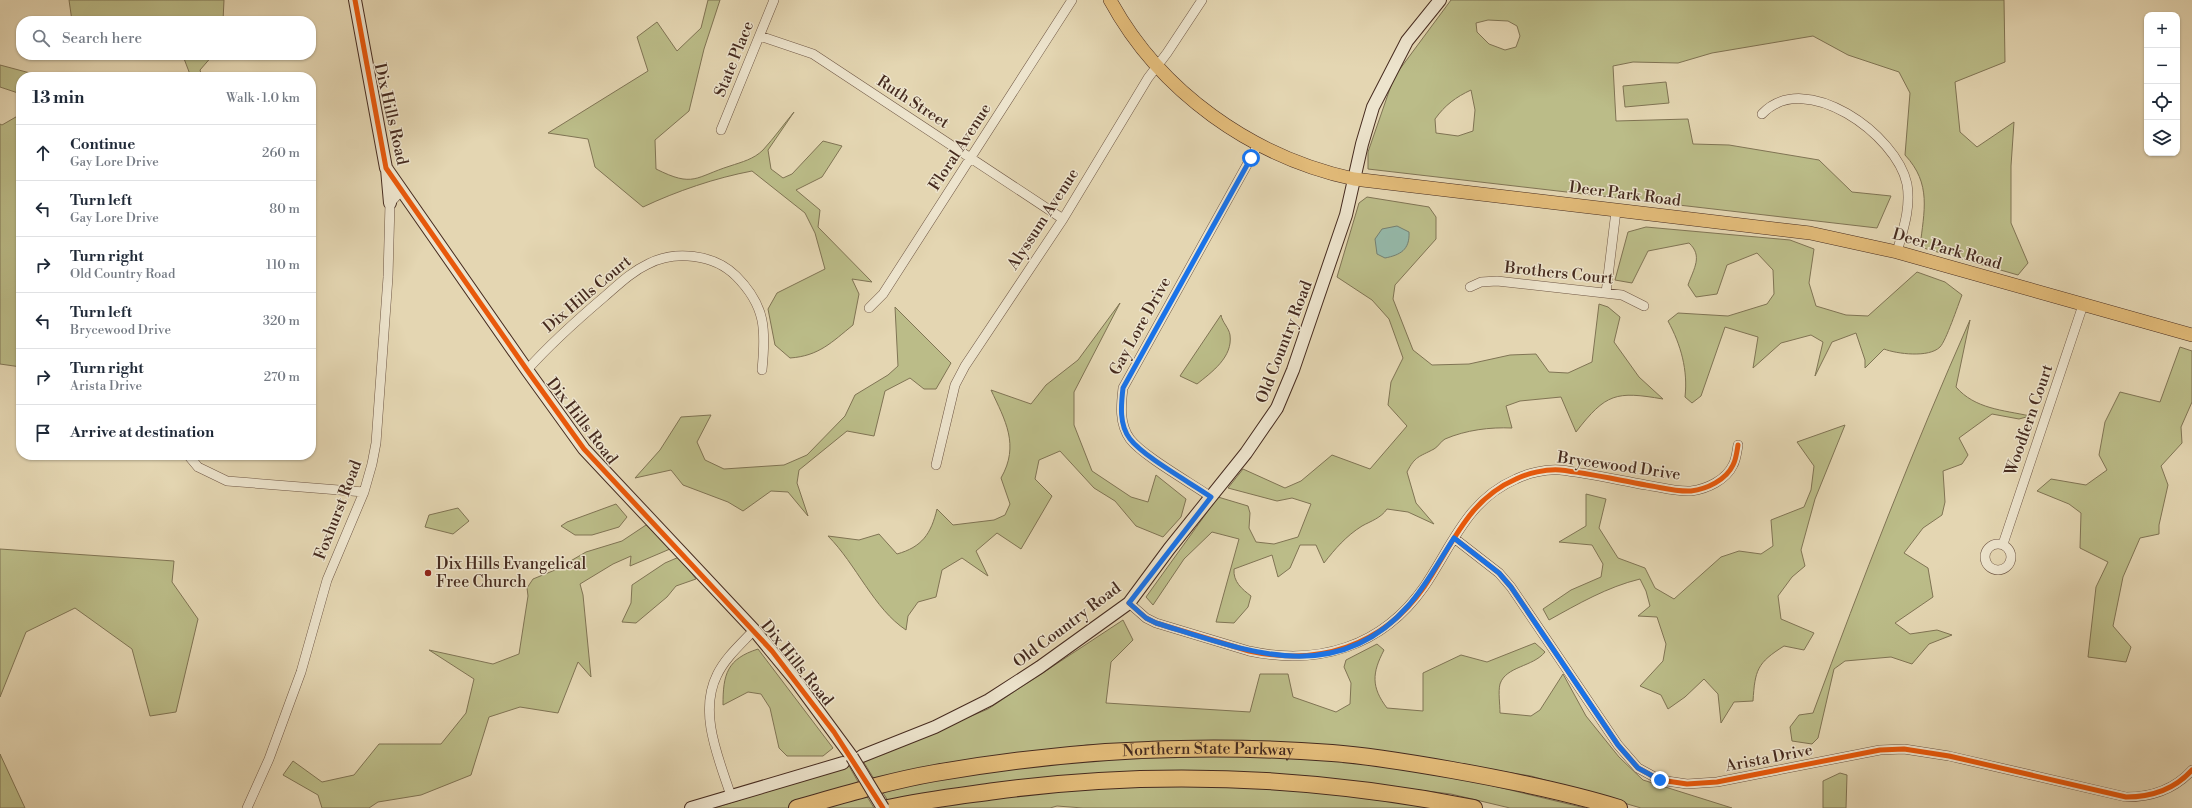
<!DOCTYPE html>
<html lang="en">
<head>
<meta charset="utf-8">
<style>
  body { margin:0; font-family:"Libre Bodoni",serif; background:#f2f2f3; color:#1f2937 }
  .controls { position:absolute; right:12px; top:12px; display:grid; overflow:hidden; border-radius:8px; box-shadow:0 1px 3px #0004 }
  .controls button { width:36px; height:36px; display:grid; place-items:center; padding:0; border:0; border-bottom:1px solid #e0e1e3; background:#fff; color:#1f2937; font:20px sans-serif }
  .stop { position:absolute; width:12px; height:12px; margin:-9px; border:3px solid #1a73e8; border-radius:50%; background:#fff }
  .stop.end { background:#1a73e8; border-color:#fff; box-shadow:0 1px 4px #0008 }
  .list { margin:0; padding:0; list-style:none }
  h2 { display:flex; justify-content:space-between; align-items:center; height:52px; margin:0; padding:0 16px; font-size:17px }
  h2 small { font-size:13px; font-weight:400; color:#747a83 }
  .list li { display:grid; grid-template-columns:26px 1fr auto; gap:12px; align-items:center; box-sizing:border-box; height:56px; padding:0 16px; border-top:1px solid #e0e1e3 }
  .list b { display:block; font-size:15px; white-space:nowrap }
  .list p { margin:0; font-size:13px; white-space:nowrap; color:#747a83 }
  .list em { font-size:13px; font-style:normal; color:#747a83 }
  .icon { flex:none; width:22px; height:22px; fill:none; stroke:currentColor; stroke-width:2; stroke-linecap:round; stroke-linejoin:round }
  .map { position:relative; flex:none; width:2192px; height:808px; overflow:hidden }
  .search { position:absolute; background:#fff; box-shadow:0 1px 3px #0004; left:16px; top:16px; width:300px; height:44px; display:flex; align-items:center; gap:10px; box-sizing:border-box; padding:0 14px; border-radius:16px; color:#747a83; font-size:15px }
  .panel { position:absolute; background:#fff; box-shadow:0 1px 3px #0004; left:16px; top:72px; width:300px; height:388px; border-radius:16px }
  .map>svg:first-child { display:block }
  .green { fill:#bbbc88; stroke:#807454; fill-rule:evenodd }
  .water { fill:#95b9aa; stroke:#758072 }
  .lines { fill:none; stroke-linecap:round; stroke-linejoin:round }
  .street-casing { stroke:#6e5644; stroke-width:10 }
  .secondary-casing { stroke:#462b1f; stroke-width:14 }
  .primary-casing { stroke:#462b1f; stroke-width:14 }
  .highway-casing { stroke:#462b1f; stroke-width:18 }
  .street { stroke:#ede4cd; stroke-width:9 }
  .secondary { stroke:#ede4cd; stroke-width:12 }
  .primary { stroke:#e2bb79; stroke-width:13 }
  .highway { stroke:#e2bb79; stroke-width:16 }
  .secondary-bridge-casing { stroke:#462b1f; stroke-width:14; stroke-linecap:butt }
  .secondary-bridge { stroke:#ede4cd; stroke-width:12 }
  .cycleway-casing { stroke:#ede4cd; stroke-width:8 }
  .cycleway { stroke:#e8590c; stroke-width:5 }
  .route { stroke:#1a73e8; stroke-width:5 }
  .poi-dot { fill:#8f2418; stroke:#ede4cd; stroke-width:1.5 }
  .labels { text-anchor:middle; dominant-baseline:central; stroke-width:3; stroke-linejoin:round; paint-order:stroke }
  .street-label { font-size:16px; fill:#462b1f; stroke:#ede4cd }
  .poi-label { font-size:16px; fill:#462b1f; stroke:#ede4cd; text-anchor:start }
</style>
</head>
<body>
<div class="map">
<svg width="2192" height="808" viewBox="0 0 2192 808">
  <rect width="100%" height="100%" fill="#e4d6b2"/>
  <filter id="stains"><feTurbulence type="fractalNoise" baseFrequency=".005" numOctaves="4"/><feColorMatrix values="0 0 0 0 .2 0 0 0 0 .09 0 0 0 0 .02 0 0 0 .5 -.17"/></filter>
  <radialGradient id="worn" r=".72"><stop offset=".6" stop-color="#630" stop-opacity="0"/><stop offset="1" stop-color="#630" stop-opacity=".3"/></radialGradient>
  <path class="green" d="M69,0H224L223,21H72Z
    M708,0H720L704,49L689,111L655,140L656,169C694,188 695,177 730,166C742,162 754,159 763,150C774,138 784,124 794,112L768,150L771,169L783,178L792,174L823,141L842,146L822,177L796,190L820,210L818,227L872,282L852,279L859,294L853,325C832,342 819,356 790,358L775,345L768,309L777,293L825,269L815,233L805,213L752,171C715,178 677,191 643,207L595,167L588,139L548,133L648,71L637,37L657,22L677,51L701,28Z
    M1451,0H2004L2005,62L1955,82L1960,132L1977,147L2014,122L2011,166V223L2028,263L2018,275L1920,247C1924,211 1932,184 1905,155L1910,93L1899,72L1848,55L1813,36L1712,53L1678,63L1633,62L1613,66L1616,121L1688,119L1693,144L1729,145L1819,160L1852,192L1891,196L1877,228L1368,169V152L1394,77ZM1488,20L1508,21L1517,26L1520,36L1516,47L1505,50L1489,44L1477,32L1476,23ZM1471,90L1475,110L1473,131L1458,136L1436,133L1435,119C1445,105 1456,97 1471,90Z
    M179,55H213L200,70L202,77H191L183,56Z
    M0,65L45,77H21V94L0,87Z
    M1666,82L1669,103L1625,107L1623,86Z
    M21,114V367L0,364V124L2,125Z
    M1367,197L1429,207L1436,217V239L1395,285L1393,299L1413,350L1432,365L1469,364L1510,355L1536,354L1549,372L1568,373L1592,362L1599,304L1608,307L1620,317L1614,342L1639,377L1663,399C1616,391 1606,393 1576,432L1561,397L1520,401L1506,406L1512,428C1490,427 1466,430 1445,439C1441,441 1438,447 1434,449C1419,457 1415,456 1407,472L1416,503L1434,524L1408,512L1387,509C1381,518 1371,521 1362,526C1346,536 1335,549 1324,563L1316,545H1300L1290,568L1278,577L1272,555L1234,569C1233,582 1242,589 1251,596L1248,607L1234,623L1216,622L1239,539L1212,532L1184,559L1153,605L1146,597L1218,497L1248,506L1250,513L1249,528L1256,542L1274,544L1298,537L1311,504L1292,498L1277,501L1228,488L1243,469L1285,488L1301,481L1332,455L1370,469L1407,426L1388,405L1391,382L1403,358L1389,319L1372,300L1337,277L1359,203Z
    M1646,227L1790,240L1814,249L1809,283L1816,306L1846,315L1868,316L1917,272L1945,282L1962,295C1958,305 1946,341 1940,347C1929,358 1897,354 1884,349L1865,368V360L1856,333L1832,342L1815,376L1823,342L1811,335L1781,343L1753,368L1758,337L1725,327L1701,396L1692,403L1685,397C1688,370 1681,345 1668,321L1678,313L1728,316L1767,304L1774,294L1773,270L1757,253L1727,265L1717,294L1696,297L1688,285C1694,268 1703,256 1689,243L1648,251L1632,283L1615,280L1628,232Z
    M1120,303L1074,392V425L1092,471L1131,497L1148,502L1156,475L1186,499L1181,517L1163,537L1136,526L1115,501L1094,488L1060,451L1039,460L1035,479L1052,496L1021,549L997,533L976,551L988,576L962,558L942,570L936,597L918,602L908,616L906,630C874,609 856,564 828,536L859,540L879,534L897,554C922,547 931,534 937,509L953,525L994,520L1005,515L1010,504L1001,478C1020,445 1005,420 991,390L1031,404L1046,385L1078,360Z
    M895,307L951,363L936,389H924L910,378L885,391L874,436L847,431L799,470L797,483L808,516L788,492L771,491L743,511L728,502L683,485L671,470L635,478L660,450L681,417L711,415L697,442L705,460L724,469L784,465L807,455L845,416L855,395L888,375L898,366Z
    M1221,315C1222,322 1229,328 1230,335C1233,357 1212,372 1197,384L1180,376Z
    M1970,320L1956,387C1975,409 2003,410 2030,416L2019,419L1992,414L1959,438L1968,455L1962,464L1943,471L1945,502L1942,515L1923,528L1904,553L1928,568L1933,597L1895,623L1910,634L1937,630L1952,635L1929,644L1912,664L1891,657L1845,661L1834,669L1818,738L1812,744L1792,741L1790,727L1799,715L1813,713C1862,580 1913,449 1970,320Z
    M2180,347L2192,351V402L2181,427L2182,443L2161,466L2168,485L2159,525V534L2140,538L2123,577L2113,626L2131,647L2126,662L2088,657L2096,587L2108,562L2080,548L2081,513L2069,504L2037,491L2051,479L2086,485L2107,470L2099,455L2105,422L2120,392L2160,402Z
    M1845,425L1815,499L1801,550L1805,566L1792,577L1778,596L1781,619L1814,633L1804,650L1784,646C1757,663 1755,670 1753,701L1734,702L1721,723L1718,694L1704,679L1685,697L1668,709L1661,695L1640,686L1663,661L1666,644L1657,617L1638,616L1650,606L1646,591L1640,579C1607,587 1578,604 1549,620L1543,609L1571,590L1601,577L1603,564L1592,545L1559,542L1586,526V494L1606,499L1599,528L1618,558L1645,568L1655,588L1674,599L1721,557L1739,551L1761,554L1773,546L1771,520L1804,507L1811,490L1814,466L1797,442Z
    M616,504L627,517L619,527L592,535H575L561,526L567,522Z
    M458,508L469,521L453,534L425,527L429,515Z
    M646,525L670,549L630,566L631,556L613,564L580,584L583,595L591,677L578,662L558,713L520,707L489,717L471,775L421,795L378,802L369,808H322L318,795L283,775L293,761L322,782L354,775L379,744H441L466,713L474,679L429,650L493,664L519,654L528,596L527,588L533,579L555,570L586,552L622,541Z
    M0,549L174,561L172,582L198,619L176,712L150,716L132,649L75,608L26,632L0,697Z
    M679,557L696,579L676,586L667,597L636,623L622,622L631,603L632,585L665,563Z
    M1123,620L1133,640L1111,662L1106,703L1250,712L1260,674H1288L1293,697L1336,712L1350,704L1351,683L1344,667L1346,660L1377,644L1384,650C1372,673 1371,687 1387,708L1423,711V673L1461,655L1487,662L1535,643L1545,652C1533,667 1506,666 1500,684C1498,692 1500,704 1500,713L1531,716L1540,710L1563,674L1586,716L1619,757L1643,780L1732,808H1641L1531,776L1367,750L1195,742L1087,745L973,761L876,782L863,761L988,709Z
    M758,649L833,748L823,756H787L779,748L770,708L761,694L748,692L723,705C723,674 727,659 758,649Z
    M1173,752L1305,756L1452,776L1585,808H1510L1451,794L1305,776L888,801L882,791L978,772Z
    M0,754L25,808H0Z
    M849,766L861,787L788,808H714Z
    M1840,773L1847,775L1846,808H1823V781Z
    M1174,784L1337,792L1447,808H1083L1057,806L1050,808H926L1018,793Z
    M866,795L874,808H823Z"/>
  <path class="water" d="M1397,226L1409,232C1410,250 1400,255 1385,258L1377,254L1375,239L1382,229Z"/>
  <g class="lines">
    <g class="street-casing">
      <path id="street" d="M760,36L813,54L1063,219
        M1762,114C1805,68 1897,135 1907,184C1911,208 1903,230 1897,252
        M721,130L774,0
        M1470,287L1481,282L1497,281L1622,295L1644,306
        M1606,293L1616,211
        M869,308L883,294L1072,0
        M527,370C551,343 577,320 604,297C618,285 631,272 648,264C675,250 714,254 736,276C766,306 766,330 762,370
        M188,455L198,467L227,481L364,492
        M936,465L955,385L965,366L1063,219L1148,78L1167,53L1202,0
        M1211,497C1191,483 1143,456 1130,439C1119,424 1121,405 1123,388L1258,145
        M1454,538L1499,573L1511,587L1618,745L1638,768L1660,780L1687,784L1717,782L1880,750L1904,749L1949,756L2126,797C2152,797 2174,790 2192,770
        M1985 557a13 13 0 1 1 26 0a13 13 0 1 1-26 0Z
        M2003,544L2083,305
        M1129,603L1146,618L1156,623L1249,651C1318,666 1382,647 1424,587C1452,546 1467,500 1516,479C1528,473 1546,469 1560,470C1588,473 1618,480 1646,485C1660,487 1676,492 1691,491C1707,489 1726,480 1733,465C1736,460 1737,451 1738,445
        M731,796C719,759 698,713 717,675C725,658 741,644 754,630
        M247,808L269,759L301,672L327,580L364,492L372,464L376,443L388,277L390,203L402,190"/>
    </g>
    <g class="secondary-casing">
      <path id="secondary" d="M355,0L386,168L527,370L584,449L754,630L796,681L852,757
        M387,169L390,203
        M862,756L935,727L989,700L1040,667L1129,603L1169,549L1246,453L1277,408L1293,370L1346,215L1362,144L1373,107L1407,41L1440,0
        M691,808L843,763"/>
    </g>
    <g class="primary-casing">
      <path id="primary" d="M1110,0C1160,92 1252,157 1354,179L1810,233L1897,252L2192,335"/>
    </g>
    <g class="highway-casing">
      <g id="highway">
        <path id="s1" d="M797,808C843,795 889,781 935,773C1066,750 1199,743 1332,753C1372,756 1412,763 1452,770C1508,780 1564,791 1619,808"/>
        <path d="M888,808C923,800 959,796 995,791C1157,769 1314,776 1474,808"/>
      </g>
    </g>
    <use href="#street" class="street"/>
    <use href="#secondary" class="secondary"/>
    <use href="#primary" class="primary"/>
    <use href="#highway" class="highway"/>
    <g class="secondary-bridge-casing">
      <path id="secondary-bridge" d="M852,757L883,808"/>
    </g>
    <use href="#secondary-bridge" class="secondary-bridge"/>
    <g class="cycleway-casing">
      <path id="cycleway" d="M355,0L386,168L527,370L584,449L772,651L834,732L883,808
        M1454,538L1499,573L1511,587L1618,745L1638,768L1660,780L1687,784L1717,782L1880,750L1904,749L1949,756L2126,797C2152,797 2174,790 2192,770
        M1129,603L1146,618L1156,623L1249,651C1318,666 1382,647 1424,587C1452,546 1467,500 1516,479C1528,473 1546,469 1560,470C1588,473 1618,480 1646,485C1660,487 1676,492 1691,491C1707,489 1726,480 1733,465C1736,460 1737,451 1738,445"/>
    </g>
    <use href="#cycleway" class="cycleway"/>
  </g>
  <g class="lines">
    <path class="route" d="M1251,158L1123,388C1121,405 1119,425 1130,439C1144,457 1191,483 1211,497L1129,603L1146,618L1156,623C1244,650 1335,689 1408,606C1426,586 1439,561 1454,538L1499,573L1511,587L1618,745L1638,768L1660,780"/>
  </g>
  <circle class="poi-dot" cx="428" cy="573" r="4"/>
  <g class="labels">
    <g class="street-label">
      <text transform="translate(734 59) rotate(-68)">State Place</text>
      <text transform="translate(913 102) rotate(33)">Ruth Street</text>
      <text transform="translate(391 114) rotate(77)">Dix Hills Road</text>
      <text transform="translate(960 147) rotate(-57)">Floral Avenue</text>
      <text transform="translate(1625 194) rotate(7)">Deer Park Road</text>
      <text transform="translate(1043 219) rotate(-57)">Alyssum Avenue</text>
      <text transform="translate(1947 249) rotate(16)">Deer Park Road</text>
      <text transform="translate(1559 273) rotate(6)">Brothers Court</text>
      <text transform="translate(587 294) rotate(-40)">Dix Hills Court</text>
      <text transform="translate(1140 326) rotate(-61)">Gay Lore Drive</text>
      <text transform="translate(1284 342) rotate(-69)">Old Country Road</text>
      <text transform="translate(2029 420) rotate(-71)">Woodfern Court</text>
      <text transform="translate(582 421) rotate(52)">Dix Hills Road</text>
      <text transform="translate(1619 466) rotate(8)">Brycewood Drive</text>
      <text transform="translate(338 510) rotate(-69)">Foxhurst Road</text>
      <text transform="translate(1067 625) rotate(-37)">Old Country Road</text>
      <text transform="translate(797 663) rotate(51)">Dix Hills Road</text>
      <text stroke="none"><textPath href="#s1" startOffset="417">Northern State Parkway</textPath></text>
      <text transform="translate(1769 758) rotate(-11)">Arista Drive</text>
    </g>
    <g class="poi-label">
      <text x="436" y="564">Dix Hills Evangelical<tspan x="436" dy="18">Free Church</tspan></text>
    </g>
  </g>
  <rect width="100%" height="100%" filter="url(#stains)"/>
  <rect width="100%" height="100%" fill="url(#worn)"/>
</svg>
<div class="controls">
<button>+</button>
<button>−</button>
<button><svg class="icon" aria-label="locate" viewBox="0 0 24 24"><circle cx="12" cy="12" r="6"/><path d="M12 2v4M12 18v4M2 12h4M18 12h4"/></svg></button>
<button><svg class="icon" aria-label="layers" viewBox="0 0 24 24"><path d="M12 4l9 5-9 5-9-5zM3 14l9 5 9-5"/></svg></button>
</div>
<div class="stop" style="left:1251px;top:158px"></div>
<div class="stop end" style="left:1660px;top:780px"></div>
<div class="search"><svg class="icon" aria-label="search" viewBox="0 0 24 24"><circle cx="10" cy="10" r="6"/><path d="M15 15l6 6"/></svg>Search here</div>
<section class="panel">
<h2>13 min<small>Walk · 1.0 km</small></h2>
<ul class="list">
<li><svg class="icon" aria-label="ahead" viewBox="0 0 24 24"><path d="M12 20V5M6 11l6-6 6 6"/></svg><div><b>Continue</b><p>Gay Lore Drive</p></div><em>260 m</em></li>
<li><svg class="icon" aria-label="left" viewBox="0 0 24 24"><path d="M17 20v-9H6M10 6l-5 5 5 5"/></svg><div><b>Turn left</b><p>Gay Lore Drive</p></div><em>80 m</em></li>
<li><svg class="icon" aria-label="right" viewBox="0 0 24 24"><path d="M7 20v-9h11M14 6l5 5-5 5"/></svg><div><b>Turn right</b><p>Old Country Road</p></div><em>110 m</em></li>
<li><svg class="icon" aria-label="left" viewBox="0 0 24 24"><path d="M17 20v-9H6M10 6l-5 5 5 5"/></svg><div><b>Turn left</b><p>Brycewood Drive</p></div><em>320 m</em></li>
<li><svg class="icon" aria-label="right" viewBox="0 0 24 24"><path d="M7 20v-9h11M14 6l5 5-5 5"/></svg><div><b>Turn right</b><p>Arista Drive</p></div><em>270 m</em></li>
<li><svg class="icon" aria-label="arrive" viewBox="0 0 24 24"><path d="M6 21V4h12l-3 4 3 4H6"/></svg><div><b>Arrive at destination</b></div></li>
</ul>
</section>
</div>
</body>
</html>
